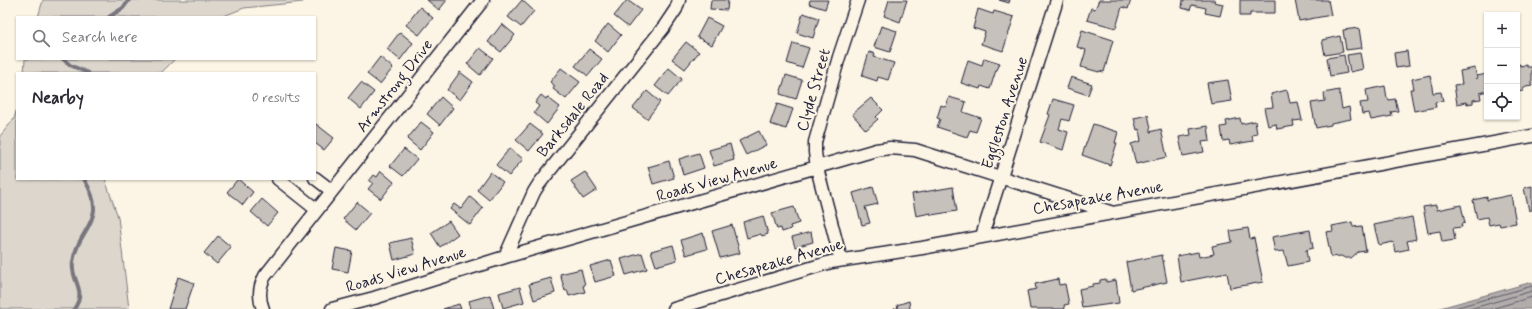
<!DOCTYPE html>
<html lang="en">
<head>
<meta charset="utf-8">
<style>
  body { margin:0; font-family:Mynerve,sans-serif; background:#f2f2f3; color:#2b2b33 }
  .controls { position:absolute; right:12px; top:12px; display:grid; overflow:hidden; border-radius:0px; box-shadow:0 1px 3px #0004 }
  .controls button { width:36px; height:36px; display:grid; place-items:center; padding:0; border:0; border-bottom:1px solid #e1e1e2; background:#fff; color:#2b2b33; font:20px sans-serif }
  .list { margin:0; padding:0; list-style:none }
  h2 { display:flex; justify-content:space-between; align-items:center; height:52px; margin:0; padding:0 16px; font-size:17px }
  h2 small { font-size:13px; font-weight:400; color:#7c7c81 }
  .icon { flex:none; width:22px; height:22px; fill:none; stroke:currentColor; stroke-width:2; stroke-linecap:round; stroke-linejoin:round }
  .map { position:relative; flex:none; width:1532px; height:309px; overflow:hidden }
  .search { position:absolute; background:#fff; box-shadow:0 1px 3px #0004; left:16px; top:16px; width:300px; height:44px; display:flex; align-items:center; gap:10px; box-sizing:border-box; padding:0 14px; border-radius:0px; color:#7c7c81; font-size:15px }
  .panel { position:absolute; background:#fff; box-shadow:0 1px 3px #0004; left:16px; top:72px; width:300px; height:108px; border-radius:0px }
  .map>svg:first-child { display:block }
  .green { fill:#dcd6cc; stroke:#7f7c84 }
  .water { fill:#b2adab; stroke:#78757e }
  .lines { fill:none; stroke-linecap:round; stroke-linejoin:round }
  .shore { stroke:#5c5a68; stroke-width:1 }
  .stream { stroke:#78757e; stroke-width:4 }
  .building { fill:#c6c1bb; stroke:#22223b }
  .street-casing { stroke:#22223b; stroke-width:15 }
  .street { stroke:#fcf5e5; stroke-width:12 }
  .labels { text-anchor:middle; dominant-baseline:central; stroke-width:4; stroke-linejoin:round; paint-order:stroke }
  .street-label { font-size:16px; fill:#22223b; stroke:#fcf5e5 }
</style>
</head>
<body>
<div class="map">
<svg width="1532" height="309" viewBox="0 0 1532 309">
  <rect width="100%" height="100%" fill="#fcf5e5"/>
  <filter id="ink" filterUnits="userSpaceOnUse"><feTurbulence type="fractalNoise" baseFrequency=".025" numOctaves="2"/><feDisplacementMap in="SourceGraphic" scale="8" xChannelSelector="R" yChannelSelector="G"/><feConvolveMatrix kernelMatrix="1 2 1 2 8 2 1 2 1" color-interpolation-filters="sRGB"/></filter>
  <g filter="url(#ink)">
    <path class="green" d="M43,0H305L303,2L244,8L221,17H38Z
      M25,59H175L161,73H24Z
      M17,108V179H105L118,217L129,309H0V136L14,119Z"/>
    <path class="water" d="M1532,282V309H1436L1440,308Z"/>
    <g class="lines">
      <path class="shore" d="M1451,309L1532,286
        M1470,309L1532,291
        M1491,309L1532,297"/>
      <path class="stream" d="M109,17L123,8L129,0
        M63,59L70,65L88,73
        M74,309C88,289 70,281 73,262C78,227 110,221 84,179"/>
    </g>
    <path class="building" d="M427,0H447L439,10Z
      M522,0L534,11L521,27L508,17Z
      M627,0L641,10L628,27L614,16Z
      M711,0H728L727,10L710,9Z
      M810,0H828L825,9L809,4Z
      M889,0H907L900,22L884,16Z
      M999,0H1010L1009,3Z
      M1099,0H1131L1128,9L1122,7L1116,28L1087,20L1091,8L1095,9Z
      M1183,0H1215L1214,2L1223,4L1220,16L1205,13L1206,8L1192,5L1190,10L1182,8Z
      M1240,0H1275V13H1250V16H1240Z
      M1295,0H1328L1331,15L1299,21Z
      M420,7L433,18L419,35L406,25Z
      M978,9L993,14L994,11L1014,17L1003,51L981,44L985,32L973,28Z
      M803,13L819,18L813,38L797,33Z
      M707,18L722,26L712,45L697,37Z
      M502,24L515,35L501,52L488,42Z
      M608,24L621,35L608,52L595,41Z
      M881,26L897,31L890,52L874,47Z
      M1359,28L1362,48L1346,50L1343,30Z
      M1082,30L1113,40L1104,72L1099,71V72L1081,67L1086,50L1077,47Z
      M400,32L413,43L400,60L387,49Z
      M1340,36L1343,52L1325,55L1322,40Z
      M686,42L699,52L685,69L672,59Z
      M793,43L809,48L802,68L787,63Z
      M480,48L493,58L480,75L467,64Z
      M589,49L602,59L588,76L575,66Z
      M1407,51L1409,66L1396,68L1394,53Z
      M869,52L875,54L874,57L894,63L888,80L878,77L877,81L862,76Z
      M1360,53L1363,69L1350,72L1347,55Z
      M1344,55L1347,73L1330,76L1327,58Z
      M380,57L393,68L380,84L367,74Z
      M984,58L1000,63L997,70H996L990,89L981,86L980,89L961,83L968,60L982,65Z
      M1520,64V66L1526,65L1527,67H1532V86L1526,87L1523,89V91L1517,92V65Z
      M561,68L580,82L566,99L553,89L555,86L550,82Z
      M669,68L682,79L668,96L655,86Z
      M1475,68L1477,79V76L1487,74V91L1480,93L1481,99L1473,100V103L1467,104L1466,102L1457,104L1454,85L1462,84L1460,71Z
      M460,72L473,82L460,100L447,90Z
      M786,75L802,80L796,99L780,94Z
      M1430,75L1433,93L1441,92L1443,101L1435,102L1436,107L1414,111L1410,89H1414L1412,79Z
      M1071,77L1092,84L1088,95L1067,88Z
      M1228,80L1232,101L1211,104L1207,83Z
      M361,82L374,92L361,109L348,98Z
      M1385,86L1387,98H1388L1389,100L1395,99L1398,111L1391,112L1392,116L1371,120L1369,113L1362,114L1360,103L1368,102L1366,90Z
      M1287,90L1290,103L1298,102L1302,120L1293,121L1294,126L1277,129L1276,124L1268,126L1264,108L1273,107L1271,94Z
      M1339,90L1342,109L1349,107L1351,119L1331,123V125L1316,128L1311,103L1325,101L1324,93Z
      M647,91L660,102L647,119L633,108Z
      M541,95L546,99L547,97L560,107L547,124L534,113L539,106L535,103Z
      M441,97L453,108L440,125L427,114Z
      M949,97L966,102L963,112L981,118L976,132L970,130L967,137L937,127L940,119L937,118L941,105L946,107Z
      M871,98L883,110L876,117L878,119L866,130L852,114Z
      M1053,99L1074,105L1069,121L1062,119L1059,129L1068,132L1063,150L1040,142L1050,115L1048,114Z
      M777,104L793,109L786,129L770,124Z
      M1148,115L1151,128H1150V132L1161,129L1167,157L1136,164L1131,144L1141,141L1139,129L1137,130L1134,118Z
      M1240,118L1241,124L1255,121L1257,134L1252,135L1253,141L1230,145L1229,140L1223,141L1221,127L1227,126L1226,121Z
      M421,122L434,132L420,150L407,139Z
      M316,124L334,138L324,150L315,143V125Z
      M530,124L543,134L529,151L516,140Z
      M1093,124L1118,132L1115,143H1117L1110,165L1082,155Z
      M1208,126L1210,141L1202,142L1204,152L1183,156L1179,137L1191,135L1190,129Z
      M759,131L766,145L746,155L739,141Z
      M730,144L734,160L714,166L709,150Z
      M510,148L523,159L509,176L496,165Z
      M404,149L417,159L403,176L390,166Z
      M699,153L704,168L683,175L679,159Z
      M669,161L674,178L653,184L648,167Z
      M381,171L394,182L381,199L368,189L373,183L369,181L374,175L377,177Z
      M490,172L503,182L489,200L477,190Z
      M585,172L597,190L583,199L571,181Z
      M238,179L253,192L243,205L227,192Z
      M1532,186V210L1529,211L1524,188Z
      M873,187L878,204L865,207L870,223L862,225L853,193Z
      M953,187L957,211L931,215V213L916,216L912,194Z
      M1511,195L1516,223L1500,226L1499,223L1489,225L1487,217L1477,219L1473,200L1487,197V200Z
      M470,197L483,208L470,225L450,209L454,204L461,209Z
      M262,199L278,213L267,226L251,212Z
      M357,202L370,213L356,230L343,219Z
      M1436,205L1437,210L1461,205L1465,223L1461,224L1462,227L1453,228L1455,240L1442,242L1440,231L1428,233L1423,207Z
      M794,207L799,223L790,226L791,229L782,232L781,228L777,229L772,213Z
      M763,216L768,234L762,236L761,234L747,238L743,222Z
      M1412,217L1416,239L1407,241L1409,249L1395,252L1393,242L1379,245L1374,225Z
      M449,221L458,234L440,247L431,233Z
      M1352,222L1353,227L1362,226L1366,251L1358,252L1351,258H1345L1341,256L1331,257L1326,232L1333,231L1332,226Z
      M732,225L740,253L720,258L712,231Z
      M1248,228L1250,239L1254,238L1263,282L1230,288L1227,273L1181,282L1177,256L1198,252L1199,257L1214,254L1212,246L1232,242L1230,231Z
      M1310,230L1313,248L1306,250L1308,262L1288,266L1284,251L1275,252L1272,237Z
      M811,232L813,242L795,247L792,237Z
      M703,233L707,249L686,255L681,240Z
      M218,236L231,247L217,264L204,253Z
      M411,238L415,254L394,260L390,243Z
      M673,245L677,260L656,266L651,251Z
      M336,248L352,251L348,272L332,269Z
      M642,253L647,269L626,275L621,259Z
      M1162,255L1167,282L1131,290L1126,262Z
      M611,260L616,276L595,282L590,266Z
      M581,269L585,285L583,286L585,292L569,296L567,290L565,291L560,274Z
      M178,277L194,283L185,309H168Z
      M551,278L555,293L534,300L529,284Z
      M1058,279L1059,285L1065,284L1069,304L1064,305L1065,309H1030L1027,291L1036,289L1035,284Z
      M1106,279V282L1116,280L1119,303L1082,308L1079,289L1093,286V284L1100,283V280Z
      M520,287L524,302L503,308L499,293Z
      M490,295L494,309H471L469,301Z
      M909,301L910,308L909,309H894L898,308L897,305Z
      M459,304L461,309H443Z"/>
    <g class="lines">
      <g class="street-casing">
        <path id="street" d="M315,178L332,191
          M278,179L317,210
          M982,236L1057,0
          M505,257L534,192L539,184L664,27L676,9L679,0
          M841,260L817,168L815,152V142L839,57L858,0
          M263,309C258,297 259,287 265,276L483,0
          M332,309L374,298L505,257L876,150L890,148L915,150L1110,212
          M674,309L831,262L922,248L1532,136"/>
      </g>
      <use href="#street" class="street"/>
    </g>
  </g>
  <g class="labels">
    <g class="street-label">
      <text transform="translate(395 86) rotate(-52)">Armstrong Drive</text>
      <text transform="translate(814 90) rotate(-74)">Clyde Street</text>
      <text transform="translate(1005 113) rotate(-72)">Eggleston Avenue</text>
      <text transform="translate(573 115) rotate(-51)">Barksdale Road</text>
      <text transform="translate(717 180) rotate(-16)">Roads View Avenue</text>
      <text transform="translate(1098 198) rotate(-10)">Chesapeake Avenue</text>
      <text transform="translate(779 262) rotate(-16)">Chesapeake Avenue</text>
      <text transform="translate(406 270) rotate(-17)">Roads View Avenue</text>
    </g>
  </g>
</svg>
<div class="controls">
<button>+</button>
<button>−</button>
<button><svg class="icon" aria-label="locate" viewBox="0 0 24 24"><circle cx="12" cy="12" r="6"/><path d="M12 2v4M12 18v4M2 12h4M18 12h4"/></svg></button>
</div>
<div class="search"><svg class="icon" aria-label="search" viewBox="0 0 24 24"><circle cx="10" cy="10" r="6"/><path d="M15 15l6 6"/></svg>Search here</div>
<section class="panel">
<h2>Nearby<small>0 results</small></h2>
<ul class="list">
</ul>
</section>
</div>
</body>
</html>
